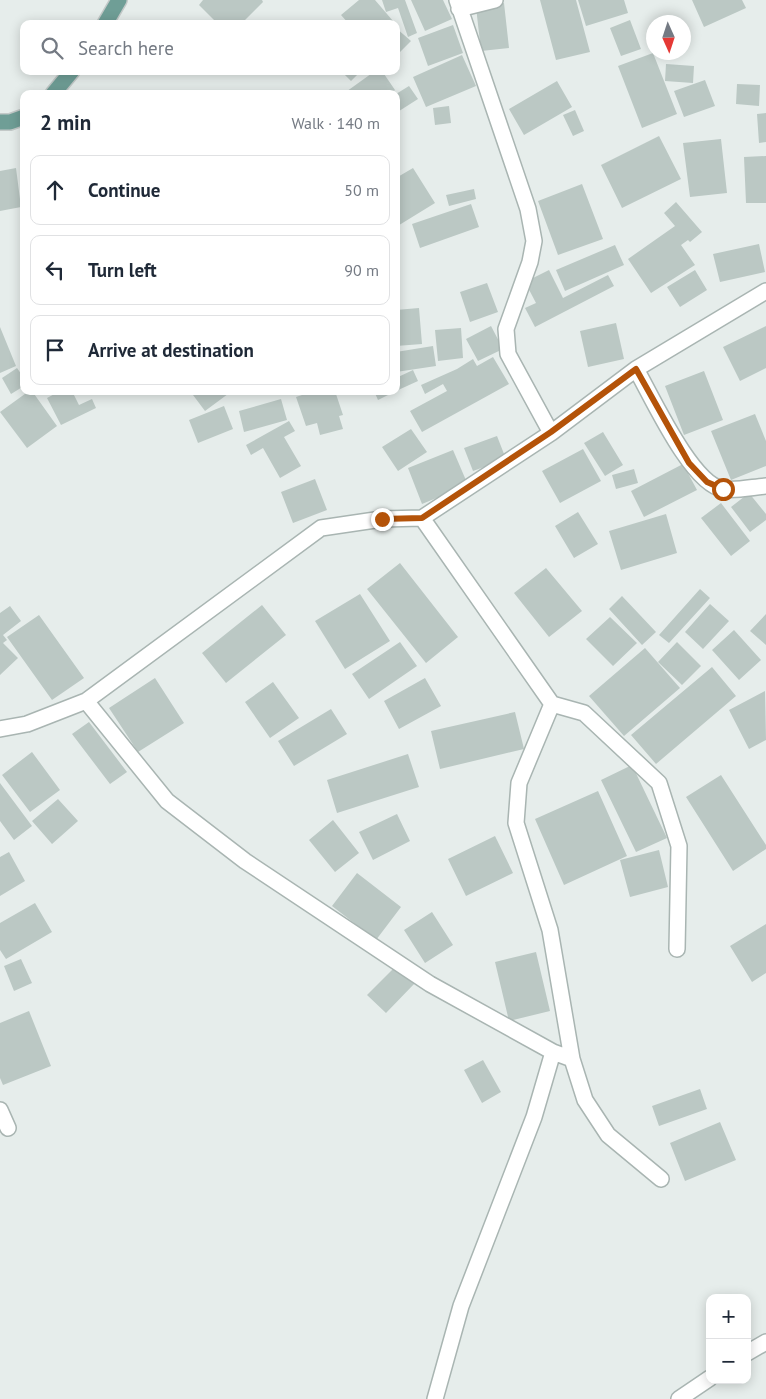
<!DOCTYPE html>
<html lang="en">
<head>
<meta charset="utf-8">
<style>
  body { margin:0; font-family:"PT Sans",sans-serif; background:#f2f2f3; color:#1f2937 }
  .controls { position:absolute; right:15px; bottom:15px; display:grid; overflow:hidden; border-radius:10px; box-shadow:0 2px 12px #0003 }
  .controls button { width:45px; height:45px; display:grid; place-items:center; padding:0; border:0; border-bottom:1px solid #e0e1e3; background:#fff; color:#1f2937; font:25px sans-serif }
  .compass { position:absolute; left:646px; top:15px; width:45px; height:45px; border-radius:50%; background:#fff; box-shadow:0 2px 12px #0003; rotate:177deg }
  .stop { position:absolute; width:15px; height:15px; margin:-11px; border:4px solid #b45309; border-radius:50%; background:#fff }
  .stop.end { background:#b45309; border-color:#fff; box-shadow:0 1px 5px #0008 }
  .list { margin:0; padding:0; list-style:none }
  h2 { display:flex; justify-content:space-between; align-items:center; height:65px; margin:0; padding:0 20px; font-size:21px }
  h2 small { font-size:16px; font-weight:400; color:#747a83 }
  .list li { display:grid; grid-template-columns:32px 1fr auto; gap:15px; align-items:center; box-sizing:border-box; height:70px; margin:0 10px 10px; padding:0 10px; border:1px solid #e0e1e3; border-radius:10px }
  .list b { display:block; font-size:19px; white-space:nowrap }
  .list em { font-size:16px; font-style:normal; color:#747a83 }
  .icon { flex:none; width:28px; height:28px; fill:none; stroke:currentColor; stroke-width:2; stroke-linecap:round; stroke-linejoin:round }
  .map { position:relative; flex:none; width:766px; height:1399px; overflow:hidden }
  .search { position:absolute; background:#fff; box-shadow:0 2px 12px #0003; left:20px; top:20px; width:380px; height:55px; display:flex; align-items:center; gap:12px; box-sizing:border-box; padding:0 18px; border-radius:10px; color:#747a83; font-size:19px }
  .panel { position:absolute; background:#fff; box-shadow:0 2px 12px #0003; left:20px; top:90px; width:380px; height:305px; border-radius:10px }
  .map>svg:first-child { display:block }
  .building { fill:#bbc8c4 }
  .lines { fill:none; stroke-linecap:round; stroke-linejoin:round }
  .minor-casing { stroke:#a9b5b2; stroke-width:18 }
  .major-casing { stroke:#c3c9c8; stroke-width:18 }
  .minor { stroke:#fff; stroke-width:15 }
  .major { stroke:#6f9e96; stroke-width:15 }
  .route { stroke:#b45309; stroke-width:6 }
</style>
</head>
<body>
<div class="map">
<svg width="766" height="1399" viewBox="0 0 766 1399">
  <rect width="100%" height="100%" fill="#e6edeb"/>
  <path class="building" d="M203,0H262L263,2L241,24H218L199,5Z
    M359,0H375L393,21L389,24H349L341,15Z
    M382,0H405L417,33L408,37L398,8L386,12Z
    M411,0H443L452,19L425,31Z
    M540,0H576L590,52L556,60Z
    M578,0H624L628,13L586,26Z
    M692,0H742L746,8L704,27Z
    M504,3L509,48L481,51L476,7Z
    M630,20L641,49L621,56L610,28Z
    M453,25L463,53L428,66L418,38Z
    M396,28L411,41L396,56Z
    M653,53L677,114L642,128L618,66Z
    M462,55L476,86L426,107L413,77Z
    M666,64L694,66L693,83L665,81Z
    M341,71H361L351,81Z
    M375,71H382L395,90L390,94H343Z
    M705,80L715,106L684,117L674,91Z
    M557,81L572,107L524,135L509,109Z
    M737,84L760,85L759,106L736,104Z
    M409,86L418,99L396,113V94Z
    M449,106L451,123L435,125L433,108Z
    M575,110L584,131L573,136L563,115Z
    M766,113V142L759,143L757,114Z
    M659,136L681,179L622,208L601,165Z
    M721,139L727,193L690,197L683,143Z
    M766,156V203H746L744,157Z
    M16,168L21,207L0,211V171Z
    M413,168L435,203L396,227V178Z
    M22,175H24V194H22Z
    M582,184L603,239L558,255L538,201Z
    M474,189L476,199L449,206L446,195Z
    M676,202L702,232L690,242L688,240L681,245L695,265L651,293L628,259L675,226L664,213Z
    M471,204L479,227L420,248L412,224Z
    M759,244L765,272L720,282L713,254Z
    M615,245L624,265L565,291L556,270Z
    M549,270L563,298L608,275L614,286L535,327L525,308L536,303L525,282Z
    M695,270L707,290L680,307L667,287Z
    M487,283L498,312L470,322L460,292Z
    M419,308L422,344L396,346V310Z
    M616,323L624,359L588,367L580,331Z
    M491,326L503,349L478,361L466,339Z
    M766,326V368L740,381L723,347Z
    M0,327L16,366L0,373Z
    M461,328L463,358L438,361L435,330Z
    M433,346L436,366L396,372V352Z
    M493,357L509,384L422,432L410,411L447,391L443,384L425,394L421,385L457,369L473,359L477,366Z
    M17,368L24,378V386L11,394L2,378Z
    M413,370L418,381L396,391V378Z
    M704,371L723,420L684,435L665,386Z
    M29,391H32L57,426L27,448L0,412Z
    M60,391H72L79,405L92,399L96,408L61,425L47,398Z
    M190,391H232L205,411Z
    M314,391H335L343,415L339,416L343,429L320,435L317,423L306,426L296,397Z
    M374,391H396L378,400Z
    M281,399L287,420L244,432L239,411Z
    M224,406L233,429L198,443L189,420Z
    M755,414L766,441V466L731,480L711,431Z
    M289,421L295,431L284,437L301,466L280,478L263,448L251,455L246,445Z
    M411,429L427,452L398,471L382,447Z
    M603,432L623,465L605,476L584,443Z
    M497,436L506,459L473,471L464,448Z
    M583,449L601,481L560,503L542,471Z
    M453,450L468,485L422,504L408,468Z
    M683,464L697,490L644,517L631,491Z
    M634,469L638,483L616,489L612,475Z
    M315,479L327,510L293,523L281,492Z
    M749,493L766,514V520L750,532L731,507Z
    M721,503L750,541L731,556L701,518Z
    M578,512L598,544L574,558L555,526Z
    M666,514L677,553L621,570L609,531Z
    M400,563L458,637L426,663L367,589Z
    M546,568L582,611L549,637L514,593Z
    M700,589L710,598L669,643L659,635Z
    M360,594L390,641L345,669L315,621Z
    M622,596L656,632L642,645L609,609Z
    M710,604L729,621L703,649L685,632Z
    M262,605L286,635L226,683L202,653Z
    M10,606L21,621L3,635L7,640L3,643L18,658L0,675V613Z
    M766,614V645L750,631Z
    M39,615L84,678L52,700L7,637Z
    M610,617L637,643L613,666L586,639Z
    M734,630L761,660L739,680L712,650Z
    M400,642L417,666L369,699L352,674Z
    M677,642L701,666L682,685L658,662Z
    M645,648L680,688L624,736L589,696Z
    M712,667L736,696L656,764L631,735Z
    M155,678L184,723L138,752L109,708Z
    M425,678L441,706L399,729L384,701Z
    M273,682L299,718L270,738L245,702Z
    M765,691L766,740L749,749L729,710Z
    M331,709L347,734L294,766L278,741Z
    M515,712L524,749L440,769L431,731Z
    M89,722L127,772L110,784L72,734Z
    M32,752L60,790L30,812L2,775Z
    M408,754L419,787L337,813L327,780Z
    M632,765L667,838L636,852L601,780Z
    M721,775L766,845V849L733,871L686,797Z
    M0,783L32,826L14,840L0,821Z
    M598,791L627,856L564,885L535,819Z
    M58,799L78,821L52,844L32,821Z
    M397,814L410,841L373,860L359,832Z
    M333,820L359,853L335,872L309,840Z
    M495,836L513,873L466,896L448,859Z
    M659,850L668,887L630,897L620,860Z
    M9,852L25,881L0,896V857Z
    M357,873L401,907L376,940L332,906Z
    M35,903L52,932L6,959L0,950V923Z
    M432,912L453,945L425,963L404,930Z
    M766,924V973L752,982L730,946Z
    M536,952L550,1011L509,1021L495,962Z
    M21,959L32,983L14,991L4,966Z
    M397,965L415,983L386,1013L367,995Z
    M29,1011L51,1066L3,1085L0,1078V1023Z
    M483,1060L501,1092L482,1103L464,1070Z
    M700,1089L707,1109L659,1126L652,1106Z
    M720,1122L736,1160L685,1181L670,1143Z"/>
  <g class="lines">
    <g class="minor-casing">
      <path id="minor" d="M457,0L528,209L534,241L530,262L506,329L508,354L551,433
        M459,9L495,0
        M636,369C652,397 692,485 723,489C736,491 753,487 766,486
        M422,518L552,704L519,783L516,823L550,930L572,1059L585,1100L608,1135L661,1179
        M86,701L167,801L245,861L430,984L553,1052L572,1059
        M552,704L584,713L659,783L679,846L677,949
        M0,729L27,724L86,701L321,528L382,519L422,518L551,433L636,369L766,291
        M0,1110L8,1128
        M747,1353L766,1342
        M435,1399L461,1306L534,1117L553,1052
        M679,1399L710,1378"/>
    </g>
    <g class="major-casing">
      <path id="major" d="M105,24L119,0
        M53,94L72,71
        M0,122H10L24,117"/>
    </g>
    <use href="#minor" class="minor"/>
    <use href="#major" class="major"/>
  </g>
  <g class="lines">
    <path class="route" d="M382,519L422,518L551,432L636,369L689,463L707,482L723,489"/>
  </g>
</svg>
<div class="controls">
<button>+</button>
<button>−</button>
</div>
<svg class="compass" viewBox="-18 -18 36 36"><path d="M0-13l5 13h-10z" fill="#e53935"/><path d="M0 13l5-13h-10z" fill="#747a83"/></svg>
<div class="stop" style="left:723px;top:489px"></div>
<div class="stop end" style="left:382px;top:519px"></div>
<div class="search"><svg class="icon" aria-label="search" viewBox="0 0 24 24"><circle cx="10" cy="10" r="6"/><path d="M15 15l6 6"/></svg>Search here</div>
<section class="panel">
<h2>2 min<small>Walk · 140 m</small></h2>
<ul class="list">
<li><svg class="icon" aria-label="ahead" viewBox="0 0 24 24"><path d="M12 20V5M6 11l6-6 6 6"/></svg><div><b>Continue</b></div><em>50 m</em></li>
<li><svg class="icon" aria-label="left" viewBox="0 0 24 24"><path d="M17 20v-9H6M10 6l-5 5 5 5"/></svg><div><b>Turn left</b></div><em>90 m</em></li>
<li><svg class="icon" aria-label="arrive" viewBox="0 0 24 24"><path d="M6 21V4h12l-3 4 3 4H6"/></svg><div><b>Arrive at destination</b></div></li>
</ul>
</section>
</div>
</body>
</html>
